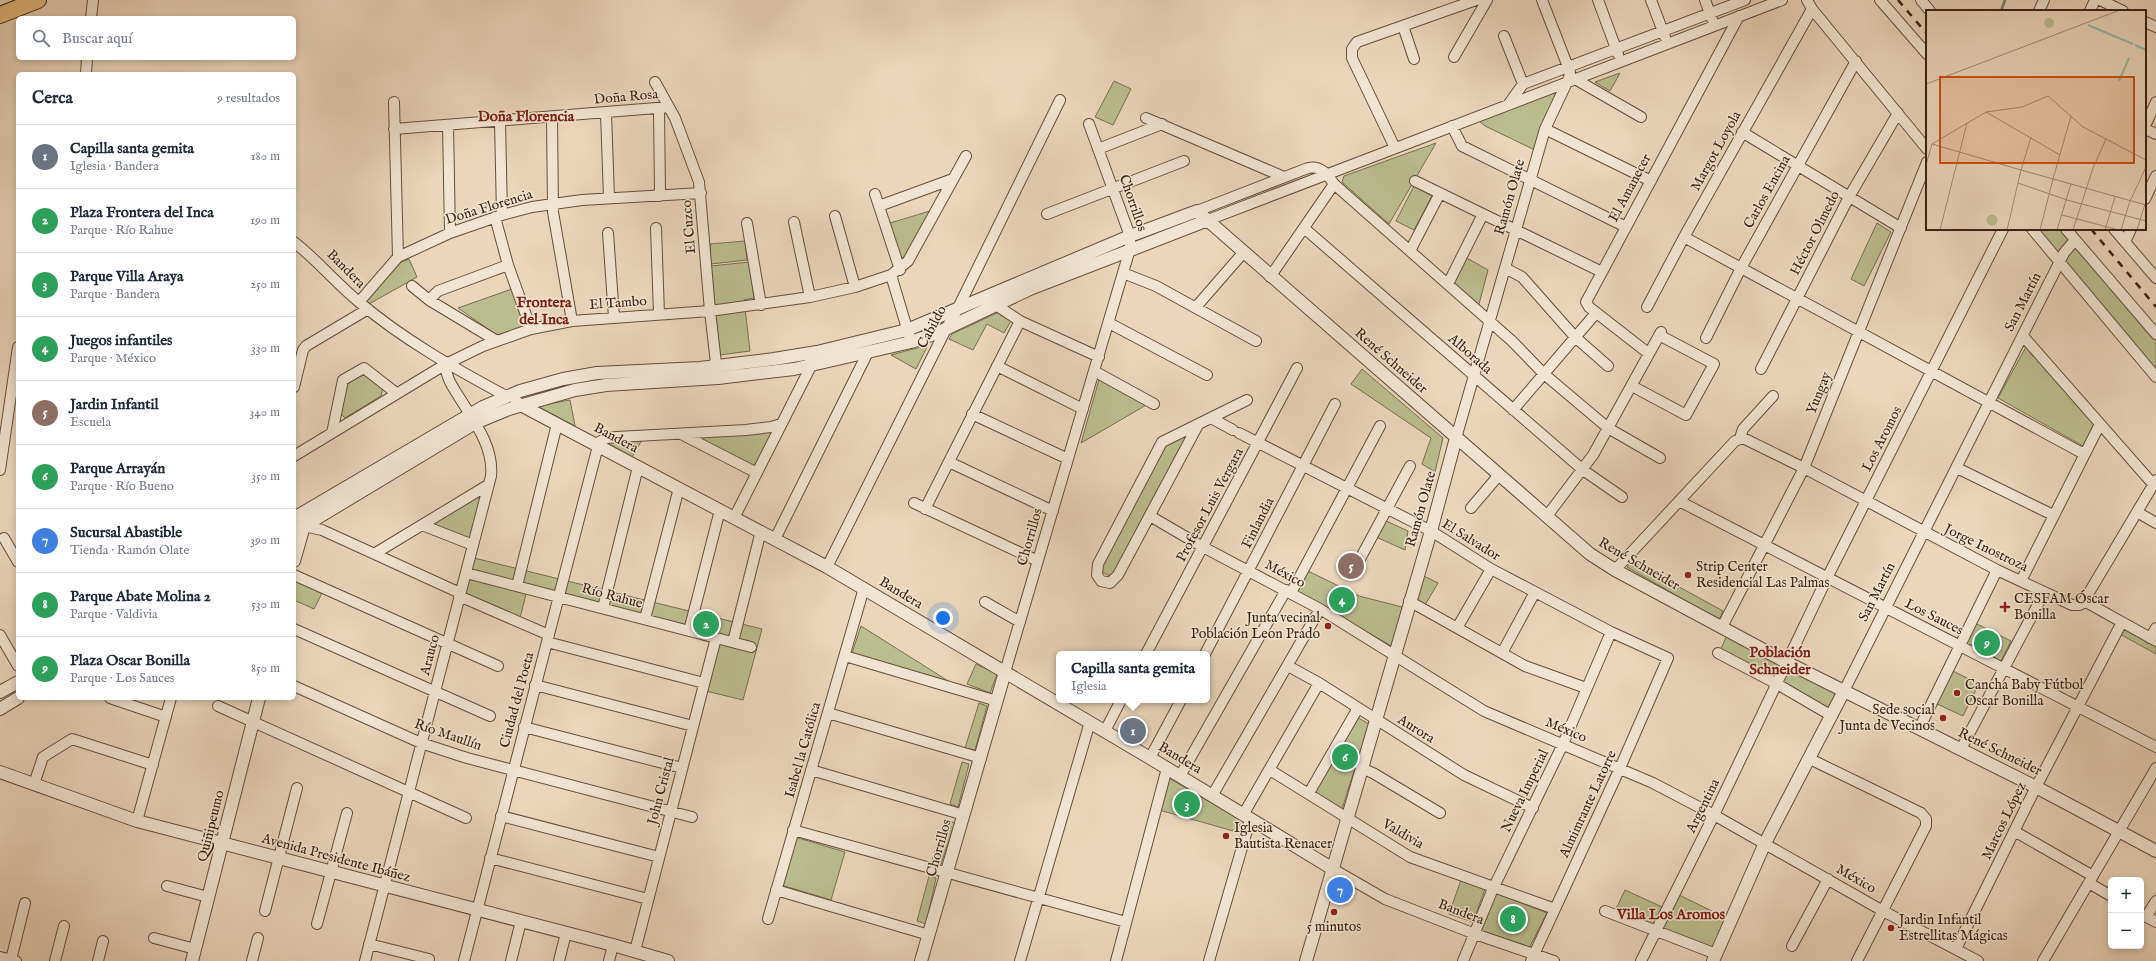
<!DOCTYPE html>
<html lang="es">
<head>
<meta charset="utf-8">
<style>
  body { margin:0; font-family:"IM FELL English",serif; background:#f6f6f7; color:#1f2937 }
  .controls { position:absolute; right:12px; bottom:12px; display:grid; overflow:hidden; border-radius:6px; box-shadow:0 2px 6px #0003 }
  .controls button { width:36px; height:36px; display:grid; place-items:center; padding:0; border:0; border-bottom:1px solid #e0e1e3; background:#fff; color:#1f2937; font:20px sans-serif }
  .you { position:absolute; left:943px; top:618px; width:14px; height:14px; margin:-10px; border:3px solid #fff; border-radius:50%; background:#1a73e8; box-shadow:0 0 0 6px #1a73e833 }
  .badge { display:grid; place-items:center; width:26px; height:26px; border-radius:50%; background:#b45309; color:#fff; font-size:13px; font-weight:700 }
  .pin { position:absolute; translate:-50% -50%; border:2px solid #fff; box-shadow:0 1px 4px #0006 }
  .popup { position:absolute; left:1056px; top:651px; width:154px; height:52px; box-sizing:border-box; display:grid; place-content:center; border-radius:6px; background:#fff; filter:drop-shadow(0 1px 3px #0005); font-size:13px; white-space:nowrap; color:#747a83 }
  .popup b { font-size:15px; color:#1f2937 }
  .popup::after { content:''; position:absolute; left:50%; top:100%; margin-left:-8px; border:8px solid transparent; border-top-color:#fff }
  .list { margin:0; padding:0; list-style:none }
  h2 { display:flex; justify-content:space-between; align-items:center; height:52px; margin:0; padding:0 16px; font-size:17px }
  h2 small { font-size:13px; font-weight:400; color:#747a83 }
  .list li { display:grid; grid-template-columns:26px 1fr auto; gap:12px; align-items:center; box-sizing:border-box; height:64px; padding:0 16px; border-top:1px solid #e0e1e3 }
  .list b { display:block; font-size:15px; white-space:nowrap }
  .list p { margin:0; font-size:13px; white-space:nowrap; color:#747a83 }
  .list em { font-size:13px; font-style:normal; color:#747a83 }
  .icon { flex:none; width:22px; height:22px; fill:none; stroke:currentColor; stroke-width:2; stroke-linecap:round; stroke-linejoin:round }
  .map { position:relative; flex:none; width:2156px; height:961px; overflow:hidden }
  .search { position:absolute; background:#fff; box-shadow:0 2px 6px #0003; left:16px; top:16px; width:280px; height:44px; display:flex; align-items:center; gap:10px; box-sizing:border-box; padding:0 14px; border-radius:6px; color:#747a83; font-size:15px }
  .panel { position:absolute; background:#fff; box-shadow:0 2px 6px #0003; left:16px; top:72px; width:280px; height:628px; border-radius:6px }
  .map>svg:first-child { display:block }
  .green { fill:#babd8e; stroke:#7a6f50 }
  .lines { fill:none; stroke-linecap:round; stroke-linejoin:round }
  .stream { stroke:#727c70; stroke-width:2.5 }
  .minor-casing { stroke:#664e3c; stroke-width:12 }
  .tertiary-casing { stroke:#664e3c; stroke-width:14 }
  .primary-casing { stroke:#3a2111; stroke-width:18 }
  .minor { stroke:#f2e4d3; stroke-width:10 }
  .tertiary { stroke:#f2e4d3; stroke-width:12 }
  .primary { stroke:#e6bb7e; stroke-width:16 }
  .rail { stroke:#3a2111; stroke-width:2.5; stroke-dasharray:7 7; stroke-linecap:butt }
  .poi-dot { fill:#8f2418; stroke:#f2e4d3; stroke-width:1.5 }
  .labels { text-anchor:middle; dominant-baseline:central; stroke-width:3; stroke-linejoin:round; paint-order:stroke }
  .street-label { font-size:14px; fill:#3a2111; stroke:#f2e4d3 }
  .poi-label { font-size:14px; fill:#3a2111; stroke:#f2e4d3; text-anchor:start }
  .neighbourhood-label { font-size:15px; font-weight:bold; fill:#7a1f14; stroke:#f2e4d3 }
  .inset-river { fill:none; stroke:#98b9af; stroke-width:2 }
  .inset-road { fill:none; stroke:#a48e77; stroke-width:1 }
  .view { fill:#ce510d; fill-opacity:0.15; stroke:#ce510d; stroke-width:2 }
  .inset-edge { fill:none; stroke:#3a2111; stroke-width:2 }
</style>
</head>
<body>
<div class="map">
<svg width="2156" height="961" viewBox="0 0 2156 961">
  <rect width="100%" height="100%" fill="#ebd6bb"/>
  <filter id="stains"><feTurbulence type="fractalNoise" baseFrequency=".005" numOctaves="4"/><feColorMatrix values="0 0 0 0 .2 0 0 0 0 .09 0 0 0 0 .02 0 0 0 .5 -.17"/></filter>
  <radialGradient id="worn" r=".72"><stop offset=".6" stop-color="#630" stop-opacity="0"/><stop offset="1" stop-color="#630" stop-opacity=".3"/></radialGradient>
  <path class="green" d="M1620,73L1610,91L1595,82Z
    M1114,81L1131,89L1113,125L1095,117Z
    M1560,89L1535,150L1485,126L1479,121Z
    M1436,143L1389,224L1342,182L1344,176Z
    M1414,186L1432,196L1414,230L1396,221Z
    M930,211L908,254L900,260L890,223Z
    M1877,223L1891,232L1864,286L1851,279Z
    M2037,229H2063L2156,339V371Z
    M745,241L747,260L711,264L710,244Z
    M1465,257L1488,270L1478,308L1451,285Z
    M409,259L417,277L369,304L366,300L401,262Z
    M749,262L754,298L744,300L750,351L720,355L711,266Z
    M512,289L525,326L498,336L458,308Z
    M997,313L1011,321L1004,333L987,324L973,350L949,339L952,334Z
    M928,345L916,369L891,355Z
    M2027,345L2094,424L2083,446L1998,398Z
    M1362,369L1443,438L1435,472L1422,464L1431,438L1351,384Z
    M364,373L383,388L381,396L345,418L340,413L346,385Z
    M1100,376L1148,404L1081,443Z
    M570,400L575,426L537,406Z
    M774,430L754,469L693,437Z
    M1189,433L1114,575H1107L1103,572L1101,565L1164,444Z
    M643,438L632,457L604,441Z
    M483,491L470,541L428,524Z
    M1384,520L1408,531L1405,550L1376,537Z
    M474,558L762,629L743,700L706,691L720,637L528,586L520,618L465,595Z
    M1632,561L1723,611L1719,620L1627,567Z
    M1306,570L1359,596L1402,607L1395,648L1296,591Z
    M1420,574L1438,583L1425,605L1413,599Z
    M295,581L322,593L314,609L294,600Z
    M1975,623L2011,641L2000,663L1964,645Z
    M2123,625L2156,644V654L2118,633Z
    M861,626L953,684L851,656Z
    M1727,635L1838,692L1829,711L1721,649Z
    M976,664L997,674L990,693L967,684Z
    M1951,670L1979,684L1963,716L1935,703Z
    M979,703L987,706L975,750L965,748Z
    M1355,716L1369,724L1342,809L1311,791Z
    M962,762L969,764L958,807L950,804Z
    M1167,777L1241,820L1237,832L1159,810Z
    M945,819L955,823L940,867L931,864Z
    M795,837L845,852L831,900L781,885Z
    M929,876L936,878L926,924L917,921Z
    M1461,880L1485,889L1473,922L1449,914Z
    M1625,890L1671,911L1679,895L1726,918L1713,950L1616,909Z
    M1495,893L1547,913L1528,950L1477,932Z"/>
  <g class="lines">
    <path class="stream" d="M2001,11L2005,0"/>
    <g class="minor-casing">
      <path id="minor" d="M1598,0L1618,54
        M1651,0L1665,37
        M1705,0L1712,19
        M1807,0L1812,9L1927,149
        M1880,0L1927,54
        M1921,0L1930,11
        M2100,0L2123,11
        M2039,11L2044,0
        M2090,11L2095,0
        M91,18L93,0
        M2145,22L2156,27
        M1403,26L1414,59
        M1504,36L1523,84
        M1454,57L1487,0
        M86,74L87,58
        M1575,79L1641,117
        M655,82L675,118L699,182L710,311L717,372
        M394,102L398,257
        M1508,105L1523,84L1745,0
        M659,109L660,196
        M606,113L609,198
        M552,117L553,212L572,321
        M1146,118L1284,177
        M500,121L502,215
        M448,125L450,233
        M1452,126L1462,146L1626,227
        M2145,126L2156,102
        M394,129L669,107
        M1545,129L1651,181
        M2145,129L2156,134
        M1742,132L1901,228
        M1395,148L1352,58V49L1357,42L1476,0
        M1098,149L1162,124
        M1415,181L1602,272
        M1334,184L1512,341L1544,374L1608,428L1660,458
        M875,194L900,270
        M2145,199L2156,176
        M879,206L953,179
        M1197,211L1308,168C1321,165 1327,174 1334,184L1270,277
        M1047,214L1184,161
        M835,216L855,287
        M495,217L508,265L531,329
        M1208,220L1782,0
        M794,222L810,297
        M747,223L761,305
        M656,228L659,314
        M1304,228L1583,470L1622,497
        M2032,229L2156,377
        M2066,229L2156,334
        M2114,229L2156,278
        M608,233L614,317
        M1684,237L2084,454
        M294,242C317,260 336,283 359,302C404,340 454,368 506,396
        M2125,242L2131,229
        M1410,251L1440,193
        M1505,268L1522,277L1575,337L1608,366
        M1123,273L1156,286L1256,341
        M891,275L911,342
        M1448,284L1483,214
        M412,286L429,300L497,341
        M429,300L438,291L508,265
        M359,302L398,257L450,233L502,215L532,207L582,200L701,193
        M996,305L1020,321L1099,357
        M1196,307L1243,253
        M1647,307L1684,237L1812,9
        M1109,323L1207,375
        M2023,336L2152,483
        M1706,338L1741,268L1856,61
        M1648,353L1589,307L1586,302L1739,16
        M997,366L1083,409
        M1761,369L1849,197L1898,113
        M1094,371L1154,404
        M1632,386L1686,415L1714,364L1659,335
        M294,387L303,350L306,346L368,309
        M1513,410L1596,313
        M972,414L1068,459
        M1211,418L1233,430
        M1198,425L1118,575L1110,583L1101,581L1097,575L1098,564L1162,442L1247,400
        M332,433L343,380L364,368L396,393
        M1239,433L1431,531L1491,569L1535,592L1611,632L1668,658L1620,768L1531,961
        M681,434L757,473
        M1456,438L1545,129L1569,78L1570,72L1542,0
        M1740,438L1743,429L1773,396
        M595,444L607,438L617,437L746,430L771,427L781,424
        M294,456L446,364L483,346L531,329L572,321L710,311L810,297L855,287L891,275L908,261L966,156
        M949,462L1053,511
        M1957,468L2053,515
        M0,470L18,347
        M1679,501L2156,747
        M914,503L1038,561
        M1471,508L1499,475
        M925,509L1020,321
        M2137,512L2156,523
        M1150,516L1203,547L1320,609L1484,711L1653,783L1714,815L1883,911L1978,961
        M1547,516L1593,455L1661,332
        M734,518L811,366L810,360
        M422,525L473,545
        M304,526L322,530L460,593
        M4,538L18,562
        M775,539L868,352
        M374,554L488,485
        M827,567L946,329L957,310L1060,100
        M1615,570L1735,441L1743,438L1804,468L1997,570L2072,605H2080L2084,601L2156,480
        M1353,572L1410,466
        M466,573L751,647
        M294,575L498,666
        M2021,581L2100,424
        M517,586L557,424
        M1291,593L1380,426
        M459,596L549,635
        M1409,601L1525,666L1586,688
        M2084,601L2156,641
        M985,602L1020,622
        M603,608L638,467
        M645,619L679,488
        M1722,627L1804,468L1927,162
        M1457,628L1491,569
        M294,629L490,716
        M689,631L720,510
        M0,635L18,666
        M2150,638L2156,628
        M547,642L704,683
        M733,642L761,531
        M1502,653L1535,592
        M1718,653L1777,684L1832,716
        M1146,654L1297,368
        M1205,654L1335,404
        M845,656L997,701
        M1288,666L1319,683L1464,775L1533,808
        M1005,672L1130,249V236L1089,124
        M535,685L693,726
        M294,686L421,743L467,758L692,817
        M1844,691L2064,253L2075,240
        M110,698L166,717
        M218,706L466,818
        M828,713L981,758
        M524,727L682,768
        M1919,729L1997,570
        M1105,731L1121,700
        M1961,749L2044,593
        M1150,758L1181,700
        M1810,759L1921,813L1926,819V826L1857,961
        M1361,768L1373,773L1440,813
        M811,770L964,815
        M1270,770L1410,857L1555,909
        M1180,776L1286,590
        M34,784L43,757L72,739L153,765
        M1309,793L1358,708
        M1212,796L1320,609
        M1243,815L1319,683
        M501,816L659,857
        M137,821L171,698
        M793,830L1126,922
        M2014,831L2093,876
        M490,858L648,899
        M1333,869L1385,899L1475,934L1554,961
        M2089,883L2111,896
        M167,886L208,897
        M776,890L929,935
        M265,911L297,788
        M1605,911L1716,954
        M2141,914L2156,922
        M2146,917L2156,901
        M768,919L864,588
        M317,924L347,813
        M154,938L195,949
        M369,944L429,959
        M1792,946L1828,879
        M1956,949L2036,787L2122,622
        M635,951L716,638
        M0,957L16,961
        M11,960L25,903
        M55,961L64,926
        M98,961L103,941
        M252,961L258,938
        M365,961L491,476C494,447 474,421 459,397C453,387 445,377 446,364
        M464,961L598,446
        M511,961L521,921
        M559,961L566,933
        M609,961L613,945
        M1020,961L1090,722
        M1116,961L1167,768
        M1209,961L1250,820
        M1463,961L1492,891L1563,744L1611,632
        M1641,961L1714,815L1827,578L2003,229
        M2043,961L2156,768"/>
    </g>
    <g class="tertiary-casing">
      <path id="tertiary" d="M517,403L827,567L1150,758L1333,869
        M294,518L483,407L520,391L563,379L597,373L700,368L774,359L817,352L907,330L1130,236L1197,211L1590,554L1615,570L1788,663L2036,787L2156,851
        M294,532L475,423L509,409L575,390L606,385L718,378L794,369L911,342L937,333L1030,289L1208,220
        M294,561L304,526L303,524
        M0,692L18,682
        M0,709L18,698
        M0,772L137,821L613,945L668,961
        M192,961L259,698
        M921,961L1005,672
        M1306,961L1431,531L1456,438
        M1713,961L1765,843L1844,691"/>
    </g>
    <g class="primary-casing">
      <path id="primary" d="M0,15L38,0"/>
    </g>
    <use href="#minor" class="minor"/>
    <use href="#tertiary" class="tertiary"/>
    <use href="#primary" class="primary"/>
    <path class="rail" d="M1898,0L1927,34
      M2091,229L2156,307"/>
  </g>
  <g class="poi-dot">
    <circle cx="1688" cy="575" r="4"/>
    <path d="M2003 601h4v4h4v4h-4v4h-4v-4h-4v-4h4z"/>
    <circle cx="1328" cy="626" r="4"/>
    <circle cx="1957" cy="693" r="4"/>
    <circle cx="1943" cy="718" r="4"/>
    <circle cx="1226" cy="836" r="4"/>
    <circle cx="1334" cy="912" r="4"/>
    <circle cx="1891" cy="928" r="4"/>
  </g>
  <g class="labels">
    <g class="street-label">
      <text transform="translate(626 97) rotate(-5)">Doña Rosa</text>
      <text transform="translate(1716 151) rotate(-61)">Margot Loyola</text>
      <text transform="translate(1630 188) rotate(-62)">El Amanecer</text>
      <text transform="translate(1767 192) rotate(-61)">Carlos Encina</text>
      <text transform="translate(1510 197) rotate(-74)">Ramón Olate</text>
      <text transform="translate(1133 203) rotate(71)">Chorrillos</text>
      <text transform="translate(489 207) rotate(-17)">Doña Florencia</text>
      <text transform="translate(689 227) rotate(-95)">El Cuzco</text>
      <text transform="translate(1815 233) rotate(-63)">Héctor Olmedo</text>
      <text transform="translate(346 269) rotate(45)">Bandera</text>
      <text transform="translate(2023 302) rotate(-63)">San Martín</text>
      <text transform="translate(618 303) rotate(-4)">El Tambo</text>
      <text transform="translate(932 327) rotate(-62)">Cabildo</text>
      <text transform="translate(1470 354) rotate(41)">Alborada</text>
      <text transform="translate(1391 361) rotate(41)">René Schneider</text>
      <text transform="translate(1819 393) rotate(-68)">Yungay</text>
      <text transform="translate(616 438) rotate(28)">Bandera</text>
      <text transform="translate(1882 439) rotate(-63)">Los Aromos</text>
      <text transform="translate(1210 505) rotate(-62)">Profesor Luis Vergara</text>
      <text transform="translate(1421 509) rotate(-74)">Ramón Olate</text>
      <text transform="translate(1258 523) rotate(-63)">Finlandia</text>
      <text transform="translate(1030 537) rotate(-74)">Chorrillos</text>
      <text transform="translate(1471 540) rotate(32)">El Salvador</text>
      <text transform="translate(1986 548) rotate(26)">Jorge Inostroza</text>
      <text transform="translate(1639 564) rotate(30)">René Schneider</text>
      <text transform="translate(1285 574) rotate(28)">México</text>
      <text transform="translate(1877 592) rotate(-63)">San Martín</text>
      <text transform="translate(901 593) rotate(31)">Bandera</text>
      <text transform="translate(612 596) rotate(15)">Río Rahue</text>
      <text transform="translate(1934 617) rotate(27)">Los Sauces</text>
      <text transform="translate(430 655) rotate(-75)">Arauco</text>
      <text transform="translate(517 700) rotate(-75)">Ciudad del Poeta</text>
      <text transform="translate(1416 729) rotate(32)">Aurora</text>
      <text transform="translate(1566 730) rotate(23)">México</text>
      <text transform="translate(448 735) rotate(19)">Río Maullín</text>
      <text transform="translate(803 750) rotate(-74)">Isabel la Católica</text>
      <text transform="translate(2000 752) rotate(26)">René Schneider</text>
      <text transform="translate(1180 758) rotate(31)">Bandera</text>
      <text transform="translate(661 791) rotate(-75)">John Cristal</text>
      <text transform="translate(1525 791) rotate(-64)">Nueva Imperial</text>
      <text transform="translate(1588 804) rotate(-65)">Almimrante Latorre</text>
      <text transform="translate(1703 806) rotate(-64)">Argentina</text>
      <text transform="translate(2004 821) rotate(-64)">Marcos López</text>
      <text transform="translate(211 826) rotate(-76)">Quiñipeumo</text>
      <text transform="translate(1403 834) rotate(30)">Valdivia</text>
      <text transform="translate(939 848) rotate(-74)">Chorrillos</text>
      <text transform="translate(336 858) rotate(15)">Avenida Presidente Ibáñez</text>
      <text transform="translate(1856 879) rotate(30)">México</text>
      <text transform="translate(1461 912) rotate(21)">Bandera</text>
    </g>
    <g class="poi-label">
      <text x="1696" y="567">Strip Center<tspan x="1696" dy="16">Residencial Las Palmas</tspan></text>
      <text x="2014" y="599">CESFAM Óscar<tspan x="2014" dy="16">Bonilla</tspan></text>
      <text x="1320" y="618" text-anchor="end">Junta vecinal<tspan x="1320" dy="16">Población Leon Prado</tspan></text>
      <text x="1965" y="685">Cancha Baby Fútbol<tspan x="1965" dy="16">Oscar Bonilla</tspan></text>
      <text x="1935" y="710" text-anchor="end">Sede social<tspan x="1935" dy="16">Junta de Vecinos</tspan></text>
      <text x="1234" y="828">Iglesia<tspan x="1234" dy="16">Bautista Renacer</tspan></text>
      <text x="1899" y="920">Jardin Infantil<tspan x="1899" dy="16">Estrellitas Mágicas</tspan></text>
      <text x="1334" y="927" text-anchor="middle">5 minutos</text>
    </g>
    <g class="neighbourhood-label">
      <text x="526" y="116">Doña Florencia</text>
      <text x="544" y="302">Frontera<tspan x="544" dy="17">del Inca</tspan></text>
      <text x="1780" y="652">Población<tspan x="1780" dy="17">Schneider</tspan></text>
      <text x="1671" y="914">Villa Los Aromos</text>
    </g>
  </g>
  <g transform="translate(1926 10)">
    <rect width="220" height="220" fill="#ebd6bb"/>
    <path d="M118 13a5 5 0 1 1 10 0a5 5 0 1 1-10 0ZM60.5 210a5.5 5.5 0 1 1 11 0a5.5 5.5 0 1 1-11 0Z" fill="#babd8e"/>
    <path class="inset-river" d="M162,15L207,34M209,35L220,40M193,71L203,48"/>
    <path class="inset-road" d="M0,74L194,0M60,102L134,145M6,134L60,102L96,97L122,86L157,117L220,150M6,134L95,160L105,127M0,155L6,134M127,169L145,106M92,173L141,190L220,211M204,191L220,157M136,205L193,220M14,220L41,113M81,220L95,160L220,195M114,220L127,169M131,220L145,174M147,220L167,158L180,129M179,220L189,187M195,220L204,191M211,220L219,194"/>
    <path class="view" d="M14,67H208V153H14Z"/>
    <rect width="220" height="220" class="inset-edge"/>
  </g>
  <rect width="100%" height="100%" filter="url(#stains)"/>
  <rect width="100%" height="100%" fill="url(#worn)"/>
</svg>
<div class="controls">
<button>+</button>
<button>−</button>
</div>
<div class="you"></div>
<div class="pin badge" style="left:1133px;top:731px;background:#6b7280">1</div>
<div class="popup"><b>Capilla santa gemita</b>Iglesia</div>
<div class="pin badge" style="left:706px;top:624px;background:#2e9e5b">2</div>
<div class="pin badge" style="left:1187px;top:804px;background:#2e9e5b">3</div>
<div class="pin badge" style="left:1342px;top:600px;background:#2e9e5b">4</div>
<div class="pin badge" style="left:1351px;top:566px;background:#8d6e63">5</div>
<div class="pin badge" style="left:1345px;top:757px;background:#2e9e5b">6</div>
<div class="pin badge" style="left:1340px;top:890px;background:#3f7fe0">7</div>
<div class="pin badge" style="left:1513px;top:919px;background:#2e9e5b">8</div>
<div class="pin badge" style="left:1987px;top:643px;background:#2e9e5b">9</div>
<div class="search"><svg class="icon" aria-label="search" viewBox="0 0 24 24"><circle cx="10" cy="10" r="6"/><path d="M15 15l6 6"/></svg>Buscar aquí</div>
<section class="panel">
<h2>Cerca<small>9 resultados</small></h2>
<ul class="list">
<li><span class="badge" style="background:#6b7280">1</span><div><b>Capilla santa gemita</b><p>Iglesia · Bandera</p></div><em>180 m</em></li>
<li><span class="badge" style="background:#2e9e5b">2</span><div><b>Plaza Frontera del Inca</b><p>Parque · Río Rahue</p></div><em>190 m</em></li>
<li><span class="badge" style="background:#2e9e5b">3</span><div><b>Parque Villa Araya</b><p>Parque · Bandera</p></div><em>250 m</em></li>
<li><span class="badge" style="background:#2e9e5b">4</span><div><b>Juegos infantiles</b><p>Parque · México</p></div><em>330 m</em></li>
<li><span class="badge" style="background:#8d6e63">5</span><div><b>Jardin Infantil</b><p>Escuela</p></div><em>340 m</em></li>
<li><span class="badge" style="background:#2e9e5b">6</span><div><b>Parque Arrayán</b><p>Parque · Río Bueno</p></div><em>350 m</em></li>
<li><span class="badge" style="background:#3f7fe0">7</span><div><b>Sucursal Abastible</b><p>Tienda · Ramón Olate</p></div><em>390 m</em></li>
<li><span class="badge" style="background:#2e9e5b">8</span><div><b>Parque Abate Molina 2</b><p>Parque · Valdivia</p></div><em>530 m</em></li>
<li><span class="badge" style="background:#2e9e5b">9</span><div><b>Plaza Oscar Bonilla</b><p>Parque · Los Sauces</p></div><em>850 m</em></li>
</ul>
</section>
</div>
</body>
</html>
